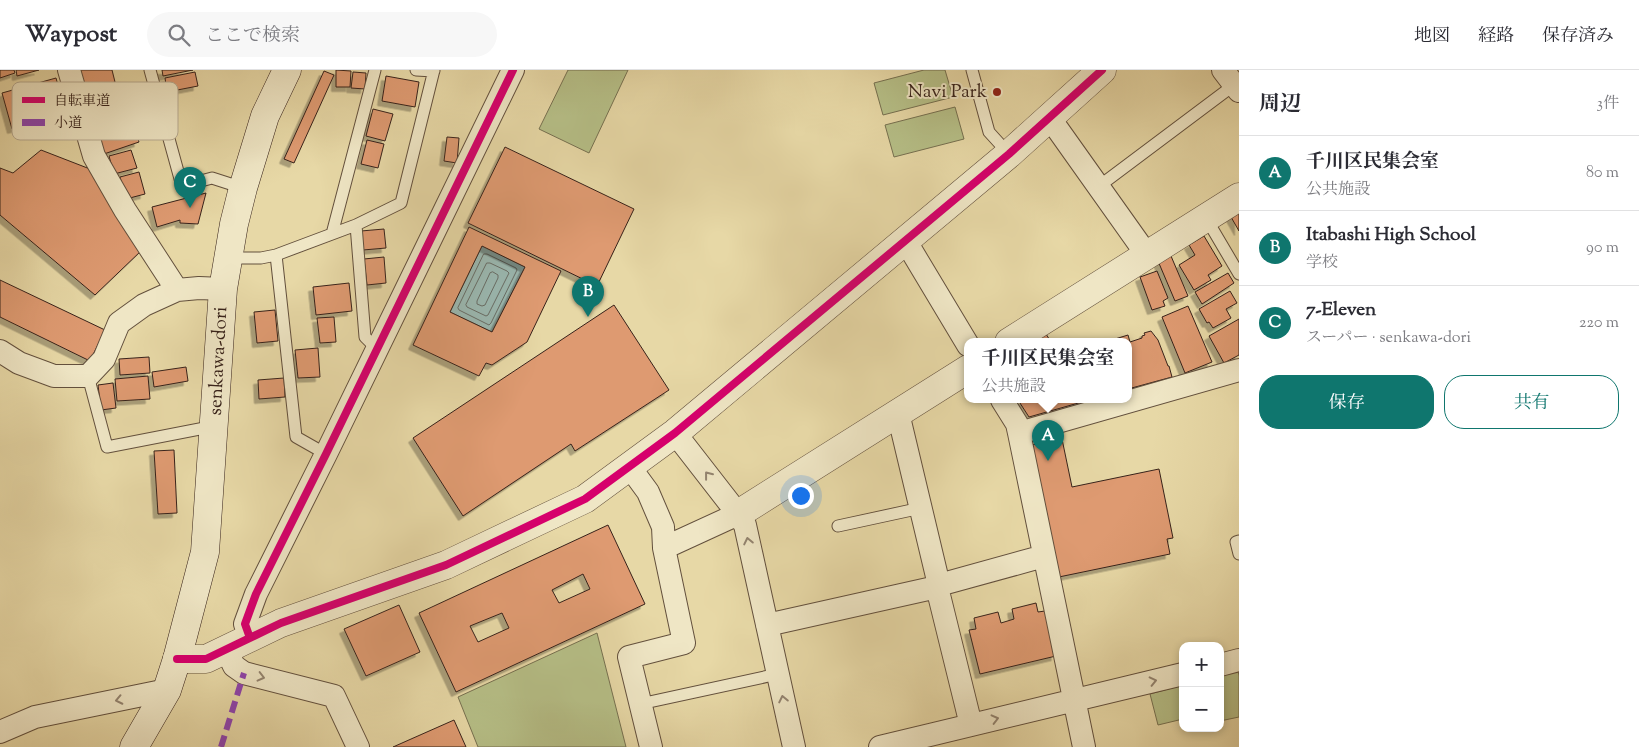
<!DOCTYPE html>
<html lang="ja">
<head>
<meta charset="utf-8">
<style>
  body { margin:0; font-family:"Sorts Mill Goudy","Noto Serif JP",serif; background:#f7f7f7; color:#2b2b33 }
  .controls { position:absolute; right:15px; bottom:15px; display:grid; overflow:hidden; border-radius:10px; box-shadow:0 2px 8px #0003 }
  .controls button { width:45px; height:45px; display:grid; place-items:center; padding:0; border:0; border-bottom:1px solid #e1e1e2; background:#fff; color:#2b2b33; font:25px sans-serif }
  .you { position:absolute; left:800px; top:425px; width:18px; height:18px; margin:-12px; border:4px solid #fff; border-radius:50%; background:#1a73e8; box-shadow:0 0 0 8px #1a73e833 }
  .badge { display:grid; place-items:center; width:32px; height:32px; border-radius:50%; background:#0f766e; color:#fff; font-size:16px; font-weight:700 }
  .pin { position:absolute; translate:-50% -41px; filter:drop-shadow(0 1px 2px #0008) }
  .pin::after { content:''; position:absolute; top:26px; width:18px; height:15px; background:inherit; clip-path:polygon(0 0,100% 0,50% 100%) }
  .popup { position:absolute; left:964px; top:268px; width:168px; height:65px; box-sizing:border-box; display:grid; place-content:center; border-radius:10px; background:#fff; filter:drop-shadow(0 1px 4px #0005); font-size:16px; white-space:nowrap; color:#7c7c81 }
  .popup b { font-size:19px; color:#2b2b33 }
  .popup::after { content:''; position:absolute; left:50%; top:100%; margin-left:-10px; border:10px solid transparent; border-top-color:#fff }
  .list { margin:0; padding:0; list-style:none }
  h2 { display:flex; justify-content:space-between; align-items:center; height:65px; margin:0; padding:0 20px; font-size:21px }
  h2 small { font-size:16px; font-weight:400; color:#7c7c81 }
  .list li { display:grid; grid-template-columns:32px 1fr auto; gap:15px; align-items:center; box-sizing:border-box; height:75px; padding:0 20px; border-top:1px solid #e1e1e2 }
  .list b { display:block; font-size:19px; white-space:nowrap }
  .list p { margin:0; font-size:16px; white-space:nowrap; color:#7c7c81 }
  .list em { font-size:16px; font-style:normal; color:#7c7c81 }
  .actions { display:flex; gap:10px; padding:15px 20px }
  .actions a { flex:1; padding:11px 0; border:1px solid #0f766e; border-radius:20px; text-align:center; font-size:18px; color:#0f766e }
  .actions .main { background:#0f766e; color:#fff }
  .icon { flex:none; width:28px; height:28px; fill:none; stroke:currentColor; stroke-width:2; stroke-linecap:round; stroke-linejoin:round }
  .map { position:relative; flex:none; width:1239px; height:677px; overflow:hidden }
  header { display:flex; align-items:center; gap:30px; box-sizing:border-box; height:70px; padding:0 25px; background:#fff; border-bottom:1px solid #e1e1e2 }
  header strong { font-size:24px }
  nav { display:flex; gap:28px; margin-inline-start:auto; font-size:18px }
  .search { width:350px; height:45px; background:#f7f7f7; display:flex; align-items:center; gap:12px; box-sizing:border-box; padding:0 18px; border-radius:28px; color:#7c7c81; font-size:19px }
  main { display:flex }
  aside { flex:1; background:#fff }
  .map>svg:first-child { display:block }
  .green { fill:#b6bf87; stroke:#767050 }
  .water { fill:#9ab8b1; stroke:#727c75 }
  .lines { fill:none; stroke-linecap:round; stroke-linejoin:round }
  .shore { stroke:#686d66; stroke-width:1 }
  .building { fill:#de9a71; stroke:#37221a; fill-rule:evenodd; filter:url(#shadow) }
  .service-casing { stroke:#63503d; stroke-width:13 }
  .minor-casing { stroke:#63503d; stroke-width:24 }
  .tertiary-casing { stroke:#63503d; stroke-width:29 }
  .secondary-casing { stroke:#37221a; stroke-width:29 }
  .service { stroke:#efe6c5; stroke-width:11 }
  .minor { stroke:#efe6c5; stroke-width:22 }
  .tertiary { stroke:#efe6c5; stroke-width:28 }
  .secondary { stroke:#efe6c5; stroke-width:28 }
  .quiet { stroke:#8e44ad; stroke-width:6; stroke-dasharray:12 6; stroke-linecap:butt }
  .cycleway-casing { stroke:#efe6c5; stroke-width:11 }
  .cycleway { stroke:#d6006c; stroke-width:8 }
  .oneway { stroke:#938470 }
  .poi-dot { fill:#8f2418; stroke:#efe6c5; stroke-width:2 }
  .labels { text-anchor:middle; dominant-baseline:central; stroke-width:4; stroke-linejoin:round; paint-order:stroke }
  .poi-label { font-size:19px; fill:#37221a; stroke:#efe6c5; text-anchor:end }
  .street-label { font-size:19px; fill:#37221a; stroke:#efe6c5 }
  .key { fill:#efe6c5; stroke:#b8ab92; stroke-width:1 }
  .key-label { font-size:14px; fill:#37221a }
</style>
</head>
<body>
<header>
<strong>Waypost</strong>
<div class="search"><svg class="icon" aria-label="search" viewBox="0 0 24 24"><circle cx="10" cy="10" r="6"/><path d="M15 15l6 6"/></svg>ここで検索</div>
<nav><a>地図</a><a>経路</a><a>保存済み</a></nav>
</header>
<main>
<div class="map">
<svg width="1239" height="677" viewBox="0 0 1239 677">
  <defs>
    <filter id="shadow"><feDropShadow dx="-4.5" dy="4.5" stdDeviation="0" flood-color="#0004"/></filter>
  </defs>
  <rect width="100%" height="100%" fill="#e7d8a6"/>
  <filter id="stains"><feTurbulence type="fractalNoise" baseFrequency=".004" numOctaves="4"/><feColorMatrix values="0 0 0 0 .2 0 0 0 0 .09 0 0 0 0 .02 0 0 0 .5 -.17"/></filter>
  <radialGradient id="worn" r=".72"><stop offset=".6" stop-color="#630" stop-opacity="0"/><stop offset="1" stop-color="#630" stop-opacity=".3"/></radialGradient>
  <path class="green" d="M568,0H628L589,83L539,59Z
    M924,0H945L953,27L883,45L874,13Z
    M955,37L964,69L894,87L885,55Z
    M597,563L626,677H478L458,627Z
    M1238,601L1239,606V647L1220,651V606Z
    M1183,615V649L1158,655L1150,624Z"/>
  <path class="water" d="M482,176L525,197L492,262L450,242Z"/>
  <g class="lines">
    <path class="shore" d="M484,184H487L516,198L517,200L491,253L489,255L459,240L458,238Z
      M487,193H490L507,201L509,203L488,245L486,246L467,237L466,235Z
      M493,202L498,205V208L485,235L482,236L477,234V231L490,203Z"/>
  </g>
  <path class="building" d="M0,0H14L15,3L0,8Z
    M16,0H39L17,6Z
    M77,0H112L115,12L82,21Z
    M162,0H193L163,6Z
    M336,0L351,1L350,17H336Z
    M324,1L334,5L294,93L284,89Z
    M195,2L198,16L167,22L165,8Z
    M353,2L366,3L365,19L351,18Z
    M386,6L419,12L415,37L382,31Z
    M56,8L66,44L12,59L2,23Z
    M113,20L121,43L95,51L88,28Z
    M373,39L393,44L385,71L366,66Z
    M130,46L139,72L101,85L92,58Z
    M447,67L459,68L457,93L444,91Z
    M367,70L384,74L378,98L361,94Z
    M505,77L634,139L597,216L468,153Z
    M41,80L90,99L142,180L95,225L0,145V98L13,103Z
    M131,80L137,98L114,104L109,86Z
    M139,102L145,124L126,129L120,107Z
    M206,123L198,154L180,153V150L157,157L152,137Z
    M1239,142V161L1231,147Z
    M469,157L561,201L527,272L492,295L486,293L479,306L413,275ZM482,176L525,197L492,262L450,242Z
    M384,159L386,178L363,180L361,161Z
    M1204,166L1222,196L1208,205L1211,210L1194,220L1179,195L1195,185L1189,175Z
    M1171,186L1188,226L1175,231L1158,191Z
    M384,187L386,213L367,215L364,189Z
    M1157,201L1168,228L1163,231L1165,236L1152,240L1140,207Z
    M1228,203L1234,213L1202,234L1195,222Z
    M0,210L105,260L90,291L0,247Z
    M349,213L352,241L316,245L313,217Z
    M1230,221L1237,233L1226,239L1231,248L1213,258L1209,252L1207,253L1199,239Z
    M614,235L669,320L575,381L571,374L463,446L413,368Z
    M1188,236L1212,292L1185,303L1162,247Z
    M275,240L278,271L257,273L254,242Z
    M334,247L336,272L320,273L317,248Z
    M1239,249V285L1224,293L1209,266Z
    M1151,261L1158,270L1168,296H1169L1172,307L1128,319V272H1116L1115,269L1128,265L1130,272L1142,268V266L1145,265L1144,263Z
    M1046,264L1051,272H1033Z
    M318,278L320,307L298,308L295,280Z
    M149,287L150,303L120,305L119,289Z
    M186,297L188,311L154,317L152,302Z
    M148,306L150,329L117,331L115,309Z
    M284,308L285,327L259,329L258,310Z
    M113,313L116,338L101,340L98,315Z
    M1018,330H1089L1029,347Z
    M1062,369L1072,417L1159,399L1173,468L1167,469L1170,484L1054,508L1027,376Z
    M174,380L177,443L158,444L154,381Z
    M608,455L645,534L456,622L419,543ZM583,504L590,519L559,533L552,520ZM502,543L509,558L478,572L470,556Z
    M1036,533L1038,542L1045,541L1056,586L980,604L969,560L976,559L974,548L998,542L1001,553L1014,549L1012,539Z
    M399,535L420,582L366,606L344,559Z
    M454,650L466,677H393Z"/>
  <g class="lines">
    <g class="service-casing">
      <path id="service" d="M150,0L182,116L212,108L243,118
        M416,0L434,1
        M972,0L989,62L1009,84
        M1098,117L1234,15
        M1206,148L1239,204
        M356,155L365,267L370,272L379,276
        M332,164L375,0
        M276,185L296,367L326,384
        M229,188H261L276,185L356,155L401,133L434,0
        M88,306L107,377L215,356
        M838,456L921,438
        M1239,471L1236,472L1239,484
        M640,634L778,604"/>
    </g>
    <g class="minor-casing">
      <path id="minor" d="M69,0L94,86L125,140L177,220
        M1223,0L1239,21
        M1049,47L1147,185
        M905,170L968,275
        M0,281L19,293L54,306H88L104,289L119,253L144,235L177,220L199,218L223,219
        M1002,330L1017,354L1019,363L1084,677
        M898,343L939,515
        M675,363L738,444L745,455L794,677
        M1019,363L1239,300
        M629,396L648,422L663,457L664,478L684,573L629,587L651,677
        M664,478L738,444
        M937,517L971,655
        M767,555L937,517L939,515L1044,486
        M250,568L245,554L256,524L326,384L513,0
        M226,579L234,596L244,603L334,626L358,677
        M1220,595L1239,590
        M0,662L35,647L167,620
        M880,677L1183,604"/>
    </g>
    <g class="tertiary-casing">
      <path id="tertiary" d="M1009,272L1239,127
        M738,444L968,299
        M177,589H206L281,553L446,495L585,429L675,363L1009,84L1102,0"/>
    </g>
    <g class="secondary-casing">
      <path id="secondary" d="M134,677L167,620L177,589L205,482L223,219L234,154L243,118L265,46L287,0"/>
    </g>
    <use href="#service" class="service"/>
    <use href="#minor" class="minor"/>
    <use href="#tertiary" class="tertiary"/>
    <use href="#secondary" class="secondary"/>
    <path class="quiet" d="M221,677L244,603"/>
    <g class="cycleway-casing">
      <path id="cycleway" d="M250,568L245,554L256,524L326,384L513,0
        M177,589H206L281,553L446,495L585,429L675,363L1009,84L1102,0"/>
    </g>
    <use href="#cycleway" class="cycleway"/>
  </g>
  <defs><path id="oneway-chevron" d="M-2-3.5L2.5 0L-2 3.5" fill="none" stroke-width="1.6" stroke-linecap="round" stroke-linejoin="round" transform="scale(1.25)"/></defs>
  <g class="oneway">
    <use href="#oneway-chevron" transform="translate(708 405) rotate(-128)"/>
    <use href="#oneway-chevron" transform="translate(748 471) rotate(-102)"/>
    <use href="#oneway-chevron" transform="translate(261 607) rotate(14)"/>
    <use href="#oneway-chevron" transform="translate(1153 611) rotate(-13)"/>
    <use href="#oneway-chevron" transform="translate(783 629) rotate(-102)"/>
    <use href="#oneway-chevron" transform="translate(119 630) rotate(168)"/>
    <use href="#oneway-chevron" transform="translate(995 649) rotate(-14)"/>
  </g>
  <circle class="poi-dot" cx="997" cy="22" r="5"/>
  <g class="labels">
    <g class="poi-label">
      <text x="987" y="22">Navi Park</text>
    </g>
    <g class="street-label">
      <text transform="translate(219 291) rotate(-87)">senkawa-dori</text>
    </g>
  </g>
  <rect x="12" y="12" width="166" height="58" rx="8" class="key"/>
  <rect x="22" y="27" width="23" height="6" fill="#d6006c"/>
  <rect x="22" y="49" width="23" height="7" fill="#8e44ad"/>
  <g class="key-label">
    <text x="54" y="35">自転車道</text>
    <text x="54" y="57">小道</text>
  </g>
  <rect width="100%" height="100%" filter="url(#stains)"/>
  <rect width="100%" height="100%" fill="url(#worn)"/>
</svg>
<div class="controls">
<button>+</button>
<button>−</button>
</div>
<div class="you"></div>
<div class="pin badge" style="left:1048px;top:391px">A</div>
<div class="popup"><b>千川区民集会室</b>公共施設</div>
<div class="pin badge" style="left:588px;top:247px">B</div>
<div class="pin badge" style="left:190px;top:138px">C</div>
</div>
<aside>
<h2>周辺<small>3件</small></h2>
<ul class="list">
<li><span class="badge">A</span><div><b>千川区民集会室</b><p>公共施設</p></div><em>80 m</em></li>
<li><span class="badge">B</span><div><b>Itabashi High School</b><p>学校</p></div><em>90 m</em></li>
<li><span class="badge">C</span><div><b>7-Eleven</b><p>スーパー · senkawa-dori</p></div><em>220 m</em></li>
</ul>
<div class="actions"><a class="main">保存</a><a>共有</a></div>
</aside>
</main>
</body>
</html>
